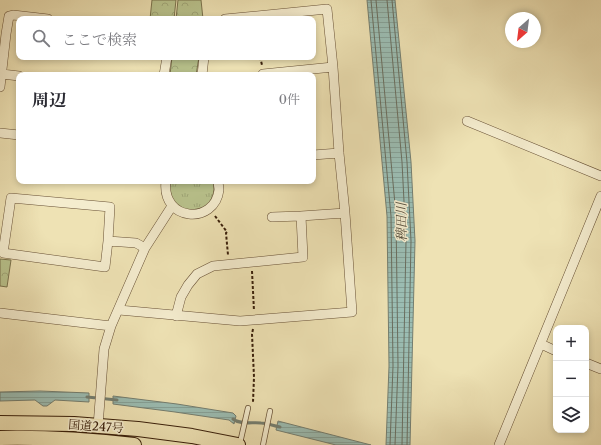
<!DOCTYPE html>
<html lang="ja">
<head>
<meta charset="utf-8">
<style>
  body { margin:0; font-family:"Libre Caslon Text","Noto Serif JP",serif; background:#f7f7f7; color:#2b2b33 }
  .controls { position:absolute; right:12px; bottom:12px; display:grid; overflow:hidden; border-radius:8px; box-shadow:0 2px 6px #0003 }
  .controls button { width:36px; height:36px; display:grid; place-items:center; padding:0; border:0; border-bottom:1px solid #e1e1e2; background:#fff; color:#2b2b33; font:20px sans-serif }
  .compass { position:absolute; left:505px; top:12px; width:36px; height:36px; border-radius:50%; background:#fff; box-shadow:0 2px 6px #0003; rotate:208deg }
  .list { margin:0; padding:0; list-style:none }
  h2 { display:flex; justify-content:space-between; align-items:center; height:52px; margin:0; padding:0 16px; font-size:17px }
  h2 small { font-size:13px; font-weight:400; color:#7c7c81 }
  .icon { flex:none; width:22px; height:22px; fill:none; stroke:currentColor; stroke-width:2; stroke-linecap:round; stroke-linejoin:round }
  .map { position:relative; flex:none; width:601px; height:445px; overflow:hidden }
  .search { position:absolute; background:#fff; box-shadow:0 2px 6px #0003; left:16px; top:16px; width:300px; height:44px; display:flex; align-items:center; gap:10px; box-sizing:border-box; padding:0 14px; border-radius:8px; color:#7c7c81; font-size:15px }
  .panel { position:absolute; background:#fff; box-shadow:0 2px 6px #0003; left:16px; top:72px; width:300px; height:112px; border-radius:8px }
  .map>svg:first-child { display:block }
  .grass { fill:url(#grass-tufts); stroke:#7a724c }
  .park { fill:url(#park-crowns); stroke:#7a724c }
  .water { fill:url(#water-rules); stroke:#747e70 }
  .lines { fill:none; stroke-linecap:round; stroke-linejoin:round }
  .shore { stroke:#6a6e5f; stroke-width:1 }
  .stream { stroke:#747e70; stroke-width:3 }
  .service-casing { stroke:#675035; stroke-width:6 }
  .minor-casing { stroke:#675035; stroke-width:10 }
  .trunk-casing { stroke:#3a200b; stroke-width:16 }
  .path { stroke:#3a200b; stroke-width:2; stroke-dasharray:3 2; stroke-linecap:butt }
  .service { stroke:#f4ecce; stroke-width:4.5 }
  .minor { stroke:#f4ecce; stroke-width:9 }
  .trunk { stroke:#eee2b4; stroke-width:14 }
  .labels { text-anchor:middle; dominant-baseline:central; stroke-width:3; stroke-linejoin:round; paint-order:stroke }
  .street-label { font-size:12px; fill:#3a200b; stroke:#f4ecce }
  .water-label { font-size:13px; font-style:italic; fill:#574f3d; stroke:#f4ecce }
</style>
</head>
<body>
<div class="map">
<svg width="601" height="445" viewBox="0 0 601 445">
  <defs>
    <pattern id="grass-tufts" width="24" height="20" patternUnits="userSpaceOnUse"><rect width="24" height="20" fill="#b9c38d"/><path d="M3 7l-1-3M5 7V3M7 7l1-3M15 17l-1-3M17 17v-4M19 17l1-3" fill="none" stroke="#a0a778"/></pattern>
    <pattern id="park-crowns" width="20" height="18" patternUnits="userSpaceOnUse"><rect width="20" height="18" fill="#b9c38d"/><path d="M2 6a3 3 0 1 1 6 0M12 15a3 3 0 1 1 6 0" fill="none" stroke="#a0a778"/></pattern>
    <pattern id="water-rules" width="6" height="5" patternUnits="userSpaceOnUse"><rect width="6" height="5" fill="#9bbdb3"/><path d="M0 2.5h6" fill="none" stroke="#86a299"/></pattern>
  </defs>
  <rect width="100%" height="100%" fill="#eee2b4"/>
  <filter id="stains"><feTurbulence type="fractalNoise" baseFrequency=".005" numOctaves="4"/><feColorMatrix values="0 0 0 0 .2 0 0 0 0 .09 0 0 0 0 .02 0 0 0 .5 -.17"/></filter>
  <radialGradient id="worn" r=".72"><stop offset=".6" stop-color="#630" stop-opacity="0"/><stop offset="1" stop-color="#630" stop-opacity=".3"/></radialGradient>
  <path class="grass" d="M171,181H213C216,193 212,199 205,208L187,212L172,201L169,184Z"/>
  <path class="park" d="M152,0H176L174,19H150Z
    M178,0H201L203,19H176Z
    M172,57H199L196,75H170Z
    M0,259L11,260L7,287L0,286Z"/>
  <path class="water" d="M367,0H395L411,162L415,241L410,445H386L389,366L387,216Z
    M40,391L89,393V402L55,400L47,406H43L35,400L0,401V392Z
    M113,396L177,404L233,413L236,416L234,424L229,420L175,412L113,404Z
    M278,421L371,445H336L276,430Z"/>
  <g class="lines">
    <path class="shore" d="M371,0L391,216L393,366L390,445
      M376,0L396,215L398,366L395,445
      M387,0L402,162L406,241L402,445
      M392,0L407,162L411,241L407,445"/>
    <path class="stream" d="M87,397L117,400
      M233,419C240,425 252,422 261,423C267,423 274,426 280,427"/>
    <g class="service-casing">
      <path id="service" d="M240,443L248,408
        M263,445L270,411"/>
    </g>
    <g class="minor-casing">
      <path id="minor" d="M2,74L19,76
        M164,75L167,57
        M202,75L204,57
        M263,75V74L333,67
        M0,87L6,34L9,16L13,15L48,19
        M467,121L601,176
        M0,133L19,135
        M313,155L339,153
        M166,181C161,222 215,225 219,190C219,187 218,184 218,181
        M11,198L110,207L108,241L105,267L3,253Z
        M272,217L301,216
        M108,241L136,243L145,248
        M119,310L240,321L352,312L345,213L339,153L333,67L327,9L225,19
        M0,313L111,326
        M176,316L181,297L188,285L197,274L213,266L303,257L301,216L345,213
        M541,344L556,351
        M586,363L601,369
        M98,426L104,349L111,326L145,248L172,206
        M499,445L601,196"/>
    </g>
    <g class="trunk-casing">
      <path id="trunk" d="M0,423L74,424L138,429L192,436L238,445
        M0,438C45,437 90,440 134,445"/>
    </g>
    <path class="path" d="M260,57L262,65
      M215,216L227,232L226,233L228,255
      M252,271L254,311
      M253,329L252,334L254,377L253,402"/>
    <use href="#service" class="service"/>
    <use href="#minor" class="minor"/>
    <use href="#trunk" class="trunk"/>
  </g>
  <g class="labels">
    <g class="street-label">
      <text transform="translate(96 426) rotate(4)">国道247号</text>
    </g>
    <g class="water-label">
      <text transform="translate(401 222) rotate(-91)">稗田川</text>
    </g>
  </g>
  <rect width="100%" height="100%" filter="url(#stains)"/>
  <rect width="100%" height="100%" fill="url(#worn)"/>
</svg>
<div class="controls">
<button>+</button>
<button>−</button>
<button><svg class="icon" aria-label="layers" viewBox="0 0 24 24"><path d="M12 4l9 5-9 5-9-5zM3 14l9 5 9-5"/></svg></button>
</div>
<svg class="compass" viewBox="-18 -18 36 36"><path d="M0-13l5 13h-10z" fill="#e53935"/><path d="M0 13l5-13h-10z" fill="#7c7c81"/></svg>
<div class="search"><svg class="icon" aria-label="search" viewBox="0 0 24 24"><circle cx="10" cy="10" r="6"/><path d="M15 15l6 6"/></svg>ここで検索</div>
<section class="panel">
<h2>周辺<small>0件</small></h2>
<ul class="list">
</ul>
</section>
</div>
</body>
</html>
